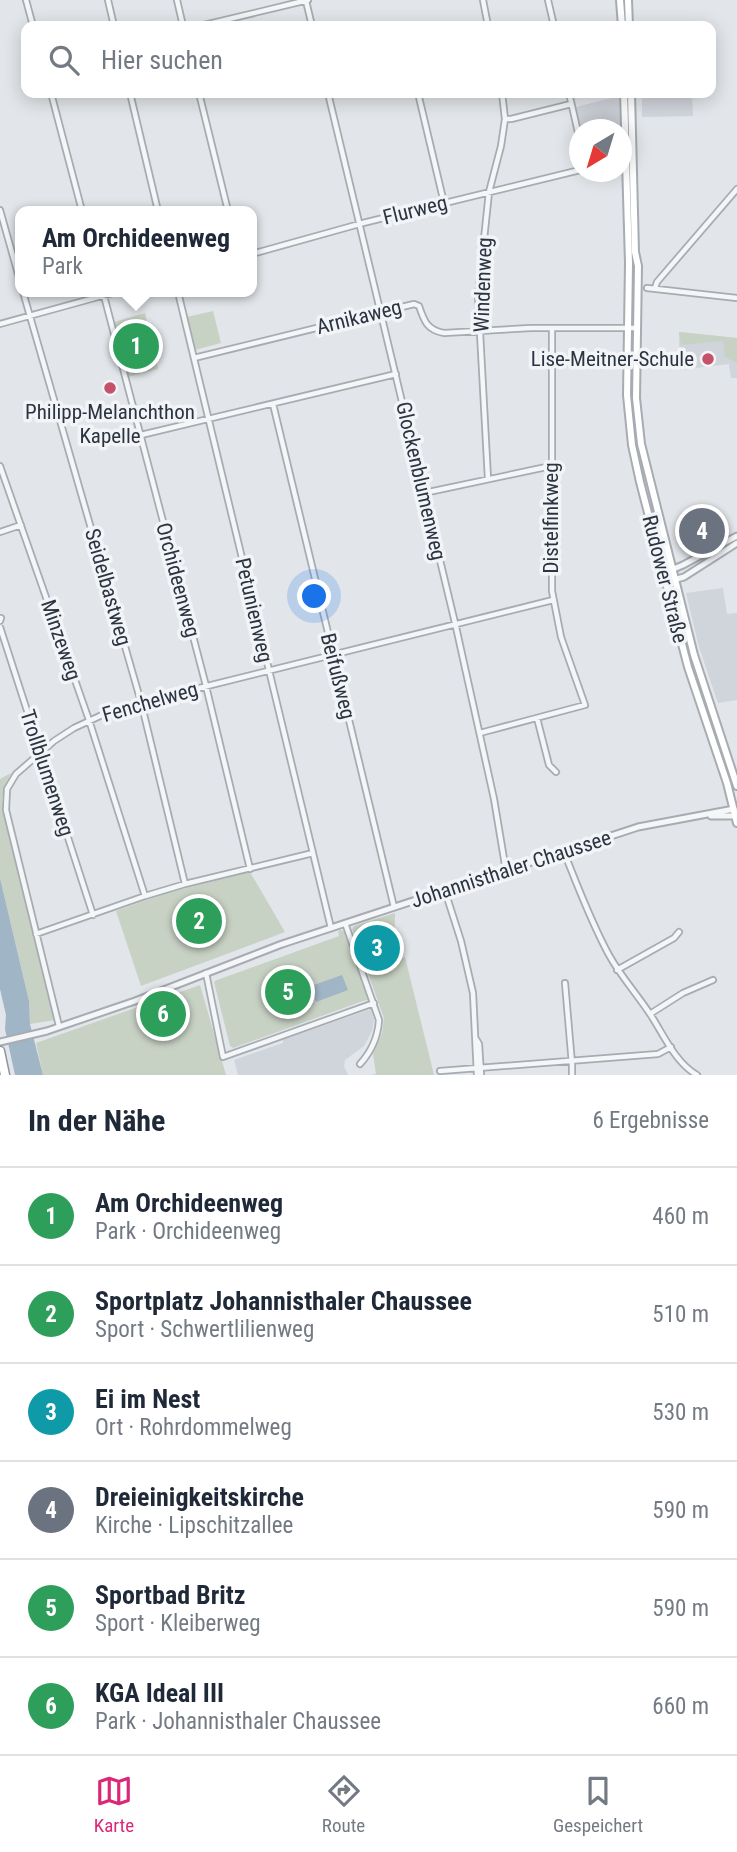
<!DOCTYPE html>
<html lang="de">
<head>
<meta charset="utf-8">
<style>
  body { margin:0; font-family:"Roboto Condensed",sans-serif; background:#f6f6f7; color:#1f2937 }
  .compass { position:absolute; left:569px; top:119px; width:63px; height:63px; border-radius:50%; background:#fff; box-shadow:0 4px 18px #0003; rotate:218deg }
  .you { position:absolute; left:315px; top:597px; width:24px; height:24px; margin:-18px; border:5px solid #fff; border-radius:50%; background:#1a73e8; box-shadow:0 0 0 10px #1a73e833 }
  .badge { display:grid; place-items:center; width:46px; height:46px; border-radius:50%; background:#db2777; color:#fff; font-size:23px; font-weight:700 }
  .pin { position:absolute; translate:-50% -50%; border:4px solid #fff; box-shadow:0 2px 7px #0006 }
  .popup { position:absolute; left:15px; top:206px; width:242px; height:91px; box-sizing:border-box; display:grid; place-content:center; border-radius:14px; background:#fff; filter:drop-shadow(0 2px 5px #0005); font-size:23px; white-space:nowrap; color:#747a83 }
  .popup b { font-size:26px; color:#1f2937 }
  .popup::after { content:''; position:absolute; left:50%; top:100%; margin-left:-14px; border:14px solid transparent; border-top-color:#fff }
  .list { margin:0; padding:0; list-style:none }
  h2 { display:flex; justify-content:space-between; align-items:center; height:91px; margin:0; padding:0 28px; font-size:30px }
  h2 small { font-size:23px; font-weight:400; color:#747a83 }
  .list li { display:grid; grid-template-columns:46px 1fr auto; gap:21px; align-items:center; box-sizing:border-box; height:98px; padding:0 28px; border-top:2px solid #e0e1e3 }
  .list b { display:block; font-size:26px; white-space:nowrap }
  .list p { margin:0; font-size:23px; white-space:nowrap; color:#747a83 }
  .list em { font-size:23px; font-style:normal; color:#747a83 }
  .icon { flex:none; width:38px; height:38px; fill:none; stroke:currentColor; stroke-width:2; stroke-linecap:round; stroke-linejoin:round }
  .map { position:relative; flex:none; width:737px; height:1075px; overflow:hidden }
  .search { position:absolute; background:#fff; box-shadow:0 4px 18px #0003; left:21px; right:21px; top:21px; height:77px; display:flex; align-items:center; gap:18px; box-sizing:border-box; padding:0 24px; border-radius:14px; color:#747a83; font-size:26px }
  .sheet { height:679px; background:#fff }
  nav { display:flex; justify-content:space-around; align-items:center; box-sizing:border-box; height:98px; border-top:2px solid #e0e1e3; background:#fff; font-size:19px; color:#747a83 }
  nav a { display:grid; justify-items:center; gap:4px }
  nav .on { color:#db2777 }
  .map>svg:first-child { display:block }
  .built { fill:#d0d4db }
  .green { fill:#c8d2c4 }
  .water { fill:#a0b5c6 }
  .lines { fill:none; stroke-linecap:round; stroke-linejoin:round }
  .minor-casing { stroke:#a7acb3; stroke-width:8 }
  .tertiary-casing { stroke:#a7acb3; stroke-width:9 }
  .secondary-casing { stroke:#a7acb3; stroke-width:10 }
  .motorway-casing { stroke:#8b949f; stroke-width:11 }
  .minor { stroke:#f4f6f8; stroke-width:4.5 }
  .tertiary { stroke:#f4f6f8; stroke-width:5 }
  .secondary { stroke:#fff; stroke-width:6 }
  .motorway { stroke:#fff; stroke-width:8 }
  .poi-dot { fill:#c45269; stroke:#f2f4f7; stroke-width:2.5 }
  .labels { text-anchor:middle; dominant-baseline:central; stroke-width:7; stroke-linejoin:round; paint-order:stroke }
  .street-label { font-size:21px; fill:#2b3440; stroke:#f2f4f7 }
  .poi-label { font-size:21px; fill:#2b3440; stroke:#f2f4f7; text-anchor:end }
</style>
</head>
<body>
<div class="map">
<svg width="737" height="1075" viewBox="0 0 737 1075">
  <rect width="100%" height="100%" fill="#e2e5e9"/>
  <path class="built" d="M642,93H692L693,116L642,117Z
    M619,96L620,129H581L576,107Z
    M679,332L737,338V378H731L729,364L680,370Z
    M723,588L727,614L737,613V700L718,703L699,647L686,593Z
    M371,1009L374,1019L372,1031L364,1046L345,1060L344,1066L348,1075H238L234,1060L283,1043V1040Z"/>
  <path class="green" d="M213,311L221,343L195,350L187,317Z
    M145,313L158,369L128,377L114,322Z
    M679,332L737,338V363L725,357L723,341L681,345Z
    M11,773L4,787L2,800L55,1020L30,1024L29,1001L0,878V779Z
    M250,872L285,932L141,986L116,911L163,894Z
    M395,913L394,960L405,957L434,1075H371L376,1074L373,1054L382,1033L384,1018L352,929L354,926Z
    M341,930L345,932L369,1000L363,1001L233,1048L230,1046L214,982L217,980L339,936L338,931Z
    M200,985L226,1075H43L36,1043Z"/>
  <path class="water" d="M0,878L29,1001L30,1024L43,1075H15L5,1029L6,1015L0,989Z
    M342,975L348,990L316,1002L311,986Z"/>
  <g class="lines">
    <g class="minor-casing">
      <path id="minor" d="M26,0L33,26
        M108,0L114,26
        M177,0L183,26
        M483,0L488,26
        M548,0L554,26
        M306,1L312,26
        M200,26L308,0
        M51,93L82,211
        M130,93L158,211
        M199,93L228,211
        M328,93L456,627L494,799L506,871
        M418,93L444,203
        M569,93L580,141
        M505,119H511L571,104
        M0,210L20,281
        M252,254L363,223L580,170
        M647,288L737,298
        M655,288L657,282L737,189
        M23,292L141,702L185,884
        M103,292L205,682L250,869
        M178,292L331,928
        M0,324L116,292
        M194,358L414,304L419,306C424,321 427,330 444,333L531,328H636
        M273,404L394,907
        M141,435L396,374
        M0,466L89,720L145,896
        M488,479L478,296L489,192L501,146L505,119L502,93
        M424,493L551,466
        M0,532L21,525
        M0,621L1,618
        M0,627L93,915
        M537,718L549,765L556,772
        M480,733L585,705L561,637L552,591V328
        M564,852C578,887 591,922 609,955C621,977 638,995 652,1017C664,1036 676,1063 697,1075
        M445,891L461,941L473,993L477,1075
        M345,923L379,1020C378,1036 371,1052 360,1064
        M36,934L145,896L185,884L313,853
        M617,970L674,938L679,932
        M206,973L223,1057L374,1003
        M565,983L572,1064V1075
        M650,1014L683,993L713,980
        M59,1026L6,810L7,789L16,774L54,741L74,728L115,709L553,600
        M476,1039L479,1044L481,1075
        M440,1071L658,1054L671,1047"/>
    </g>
    <g class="tertiary-casing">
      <path id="tertiary" d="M664,573L683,565L737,536
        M666,582L684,577L737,543
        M711,816H736
        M0,1042L47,1031L135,1001L282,944L638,827L734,809"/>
    </g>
    <g class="secondary-casing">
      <path id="secondary" d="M620,0L622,26
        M628,0L629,26
        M624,93L629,263L627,395L632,445L640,482L688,667L727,783L737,823
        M631,93L635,252L638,266L636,398L641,444L694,655L737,786"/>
    </g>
    <g class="motorway-casing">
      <path id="motorway" d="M0,1051L5,1075"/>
    </g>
    <use href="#minor" class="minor"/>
    <use href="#tertiary" class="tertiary"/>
    <use href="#secondary" class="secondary"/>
    <use href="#motorway" class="motorway"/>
  </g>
  <g class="poi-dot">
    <circle cx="708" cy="359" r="7"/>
    <circle cx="110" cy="388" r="7"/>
  </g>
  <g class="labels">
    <g class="street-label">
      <text transform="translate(415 210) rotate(-14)">Flurweg</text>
      <text transform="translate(483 285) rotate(-88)">Windenweg</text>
      <text transform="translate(359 317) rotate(-14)">Arnikaweg</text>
      <text transform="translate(421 481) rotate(77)">Glockenblumenweg</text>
      <text transform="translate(551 518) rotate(-90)">Distelfinkweg</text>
      <text transform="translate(665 579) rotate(76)">Rudower Straße</text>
      <text transform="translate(178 580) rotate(75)">Orchideenweg</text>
      <text transform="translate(108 587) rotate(74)">Seidelbastweg</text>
      <text transform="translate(254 610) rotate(77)">Petunienweg</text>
      <text transform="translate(61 640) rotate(71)">Minzeweg</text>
      <text transform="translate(338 676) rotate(76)">Beifußweg</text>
      <text transform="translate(150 702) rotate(-16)">Fenchelweg</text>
      <text transform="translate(47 773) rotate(72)">Trollblumenweg</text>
      <text transform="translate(511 869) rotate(-18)">Johannisthaler Chaussee</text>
    </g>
    <g class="poi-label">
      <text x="694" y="359">Lise-Meitner-Schule</text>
      <text x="110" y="412" text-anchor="middle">Philipp-Melanchthon<tspan x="110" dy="24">Kapelle</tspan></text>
    </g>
  </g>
</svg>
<svg class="compass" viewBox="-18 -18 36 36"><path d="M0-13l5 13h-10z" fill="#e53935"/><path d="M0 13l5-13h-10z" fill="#747a83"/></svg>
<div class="you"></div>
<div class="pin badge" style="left:136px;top:346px;background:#2e9e5b">1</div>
<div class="popup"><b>Am Orchideenweg</b>Park</div>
<div class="pin badge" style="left:199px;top:921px;background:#2e9e5b">2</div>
<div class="pin badge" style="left:377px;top:948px;background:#0f9aa8">3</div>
<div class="pin badge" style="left:702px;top:531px;background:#6b7280">4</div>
<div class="pin badge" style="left:288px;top:992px;background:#2e9e5b">5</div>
<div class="pin badge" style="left:163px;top:1014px;background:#2e9e5b">6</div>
<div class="search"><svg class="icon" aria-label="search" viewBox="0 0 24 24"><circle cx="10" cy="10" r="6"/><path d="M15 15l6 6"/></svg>Hier suchen</div>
</div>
<section class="sheet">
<h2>In der Nähe<small>6 Ergebnisse</small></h2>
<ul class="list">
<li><span class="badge" style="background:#2e9e5b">1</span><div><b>Am Orchideenweg</b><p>Park · Orchideenweg</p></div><em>460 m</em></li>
<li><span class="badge" style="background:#2e9e5b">2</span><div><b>Sportplatz Johannisthaler Chaussee</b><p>Sport · Schwertlilienweg</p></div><em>510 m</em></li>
<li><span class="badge" style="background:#0f9aa8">3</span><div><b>Ei im Nest</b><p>Ort · Rohrdommelweg</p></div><em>530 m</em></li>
<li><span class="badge" style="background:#6b7280">4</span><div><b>Dreieinigkeitskirche</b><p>Kirche · Lipschitzallee</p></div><em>590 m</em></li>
<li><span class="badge" style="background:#2e9e5b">5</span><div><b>Sportbad Britz</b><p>Sport · Kleiberweg</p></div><em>590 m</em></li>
<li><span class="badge" style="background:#2e9e5b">6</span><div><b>KGA Ideal III</b><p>Park · Johannisthaler Chaussee</p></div><em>660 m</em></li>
</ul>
</section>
<nav>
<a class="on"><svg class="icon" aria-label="map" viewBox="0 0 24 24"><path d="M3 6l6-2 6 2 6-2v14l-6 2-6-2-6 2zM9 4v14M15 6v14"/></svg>Karte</a>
<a><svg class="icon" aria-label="directions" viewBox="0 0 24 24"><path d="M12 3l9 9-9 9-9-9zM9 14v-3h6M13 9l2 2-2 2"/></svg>Route</a>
<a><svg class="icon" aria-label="saved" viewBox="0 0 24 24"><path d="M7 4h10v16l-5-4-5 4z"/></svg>Gespeichert</a>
</nav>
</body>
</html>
